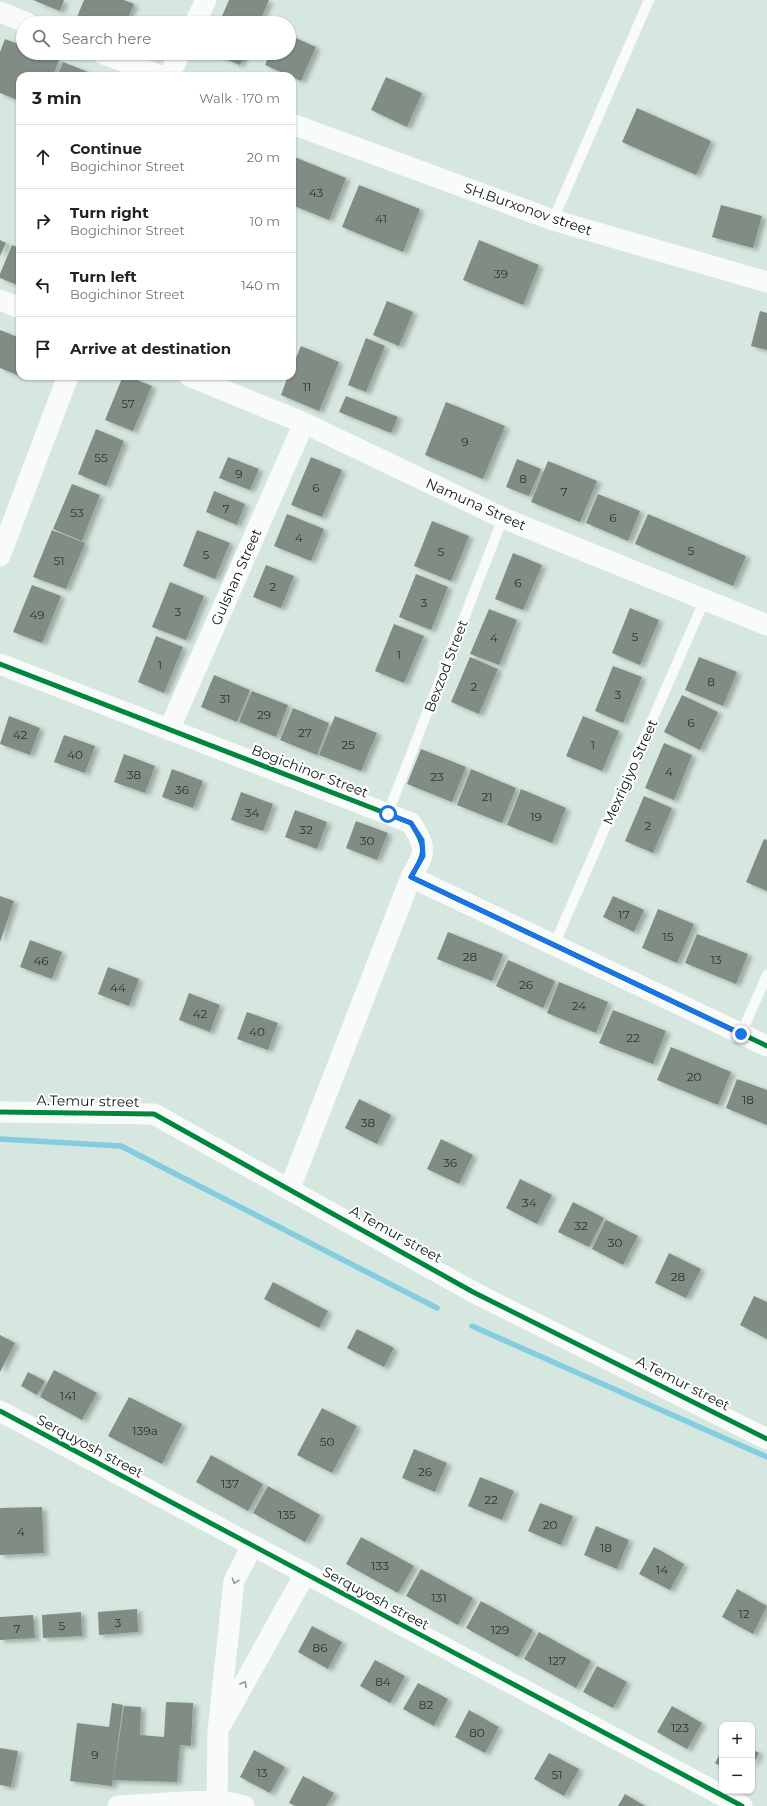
<!DOCTYPE html>
<html lang="en">
<head>
<meta charset="utf-8">
<style>
  body { margin:0; font-family:Montserrat,sans-serif; background:#f6f6f6; color:#222 }
  .controls { position:absolute; right:12px; bottom:12px; display:grid; overflow:hidden; border-radius:8px; box-shadow:0 1px 3px #0004 }
  .controls button { width:36px; height:36px; display:grid; place-items:center; padding:0; border:0; border-bottom:1px solid #e0e0e0; background:#fff; color:#222; font:20px sans-serif }
  .stop { position:absolute; width:12px; height:12px; margin:-9px; border:3px solid #1a73e8; border-radius:50%; background:#fff }
  .stop.end { background:#1a73e8; border-color:#fff; box-shadow:0 1px 4px #0008 }
  .list { margin:0; padding:0; list-style:none }
  h2 { display:flex; justify-content:space-between; align-items:center; height:52px; margin:0; padding:0 16px; font-size:17px }
  h2 small { font-size:13px; font-weight:400; color:#767676 }
  .list li { display:grid; grid-template-columns:26px 1fr auto; gap:12px; align-items:center; box-sizing:border-box; height:64px; padding:0 16px; border-top:1px solid #e0e0e0 }
  .list b { display:block; font-size:15px; white-space:nowrap }
  .list p { margin:0; font-size:13px; white-space:nowrap; color:#767676 }
  .list em { font-size:13px; font-style:normal; color:#767676 }
  .icon { flex:none; width:22px; height:22px; fill:none; stroke:currentColor; stroke-width:2; stroke-linecap:round; stroke-linejoin:round }
  .map { position:relative; flex:none; width:767px; height:1806px; overflow:hidden }
  .search { position:absolute; background:#fff; box-shadow:0 1px 3px #0004; left:16px; top:16px; width:280px; height:44px; display:flex; align-items:center; gap:10px; box-sizing:border-box; padding:0 14px; border-radius:22px; color:#767676; font-size:15px }
  .panel { position:absolute; background:#fff; box-shadow:0 1px 3px #0004; left:16px; top:72px; width:280px; height:308px; border-radius:12px }
  .map>svg:first-child { display:block }
  .lines { fill:none; stroke-linecap:round; stroke-linejoin:round }
  .stream { stroke:#84ccdf; stroke-width:5.5 }
  .building { fill:#818c85; filter:url(#shadow) }
  .service { stroke:#f9fbfa; stroke-width:10 }
  .minor { stroke:#f9fbfa; stroke-width:21 }
  .cycleway-casing { stroke:#fff; stroke-width:8 }
  .cycleway { stroke:#00873e; stroke-width:5 }
  .oneway { stroke:#8f9592 }
  .route { stroke:#1a73e8; stroke-width:5 }
  .labels { text-anchor:middle; dominant-baseline:central; stroke-width:4; stroke-linejoin:round; paint-order:stroke }
  .number-label { font-size:12px; fill:#2a3630 }
  .street-label { font-size:14px; fill:#0d1914; stroke:#fff }
</style>
</head>
<body>
<div class="map">
<svg width="767" height="1806" viewBox="0 0 767 1806">
  <defs>
    <filter id="shadow"><feDropShadow dx="4.5" dy="2.5" stdDeviation="2" flood-color="#0004"/></filter>
  </defs>
  <rect width="100%" height="100%" fill="#d5e7df"/>
  <g class="lines">
    <path class="stream" d="M0,1139L121,1146L437,1308
      M472,1326L767,1457"/>
  </g>
  <path class="building" d="M33,0H64L60,11Z
    M84,0H124L134,4L126,23H93L77,17Z
    M229,0H269L259,23H219Z
    M289,35L316,47L301,81L265,65L270,53H289Z
    M5,39L23,46V53H40L59,60L53,76H20V101L0,93V52Z
    M212,53H245L240,65Z
    M63,62L98,76H57Z
    M386,77L422,93L407,127L371,110Z
    M637,108L711,141L696,175L622,142Z
    M292,156L346,178L329,220L292,205Z
    M359,185L420,209L403,252L342,227Z
    M721,205L762,216L753,248L712,237Z
    M0,240L6,243L0,256Z
    M479,240L539,265L523,305L463,280Z
    M12,245L20,248V286L0,278V274Z
    M387,301L413,312L399,346L373,335Z
    M760,311L767,313V350L751,346Z
    M0,330L20,338V376L0,368Z
    M366,338L385,346L366,392L348,385Z
    M301,346L339,362L319,411L281,395L288,376H292V367Z
    M123,376H127L152,386L133,431L105,420Z
    M346,396L398,417L391,433L339,412Z
    M446,402L505,426L483,479L425,455Z
    M96,429L124,441L106,486L78,474Z
    M228,457L259,469L250,490L219,478Z
    M311,457L342,470L322,517L291,505Z
    M517,459L541,469L529,496L506,487Z
    M548,461L597,481L580,522L531,502Z
    M72,484L100,495L82,541L53,529Z
    M214,491L245,504L237,525L206,512Z
    M598,494L640,511L628,541L586,523Z
    M287,514L324,529L311,561L274,546Z
    M648,514L746,556L733,586L635,544Z
    M432,521L469,536L451,581L414,566Z
    M52,530L85,543L66,589L33,577Z
    M197,530L230,543L215,579L183,566Z
    M513,553L542,565L523,610L495,599Z
    M266,565L294,576L281,608L253,597Z
    M416,574L448,587L431,630L399,617Z
    M170,582L204,596L186,640L152,627Z
    M32,585L61,596L42,643L13,632Z
    M630,608L659,620L640,665L612,653Z
    M489,609L517,620L499,665L470,654Z
    M394,624L424,636L404,683L375,671Z
    M156,636L183,647L164,693L138,682Z
    M470,657L498,669L479,714L451,702Z
    M699,657L737,672L723,706L685,690Z
    M613,666L642,677L623,723L595,711Z
    M214,675L250,690L237,722L201,707Z
    M252,691L288,705L276,737L239,722Z
    M682,695L718,712L700,750L664,732Z
    M293,708L329,723L317,755L280,740Z
    M9,716L40,728L30,755L0,744Z
    M335,716L377,733L361,771L319,755Z
    M583,716L619,731L602,771L566,756Z
    M64,735L95,746L85,773L54,762Z
    M664,743L692,755L674,800L645,788Z
    M421,749L466,767L452,802L407,784Z
    M124,754L155,766L145,793L114,782Z
    M172,769L203,781L193,808L162,797Z
    M471,769L516,788L502,823L457,805Z
    M521,789L566,808L552,843L507,825Z
    M241,792L273,804L263,831L231,820Z
    M644,796L672,808L653,853L625,841Z
    M295,810L327,822L317,849L285,837Z
    M356,821L388,833L377,860L346,848Z
    M764,839L767,840V891L746,882Z
    M0,896L14,901L0,942Z
    M613,896L644,910L634,932L603,917Z
    M658,909L694,924L677,963L642,948Z
    M448,932L503,954L492,981L437,959Z
    M697,934L748,954L736,984L685,963Z
    M30,940L62,952L52,979L20,967Z
    M508,960L555,981L543,1008L496,986Z
    M108,967L139,979L129,1006L98,994Z
    M559,982L608,1002L596,1033L547,1013Z
    M189,993L220,1005L210,1032L179,1020Z
    M613,1010L666,1031L653,1064L599,1043Z
    M247,1012L278,1023L268,1050L237,1039Z
    M671,1047L731,1072L718,1105L657,1080Z
    M737,1079L767,1090V1125L726,1108Z
    M359,1099L391,1115L377,1144L345,1128Z
    M441,1139L473,1155L459,1184L427,1169Z
    M520,1179L552,1195L537,1224L506,1208Z
    M573,1202L604,1218L589,1247L558,1232Z
    M606,1220L638,1236L623,1265L592,1249Z
    M669,1253L701,1269L686,1298L655,1283Z
    M273,1282L328,1311L319,1328L264,1299Z
    M754,1296L767,1302V1339L740,1325Z
    M357,1329L394,1348L384,1367L347,1348Z
    M0,1335L15,1343L0,1372Z
    M54,1370L97,1393L82,1420L40,1397Z
    M28,1372L45,1381L37,1395L21,1386Z
    M129,1397L182,1424L162,1464L108,1436Z
    M322,1408L357,1426L332,1473L297,1455Z
    M414,1449L447,1463L435,1492L402,1478Z
    M211,1455L263,1484L248,1511L196,1482Z
    M480,1477L514,1491L502,1520L468,1506Z
    M268,1486L320,1515L305,1542L253,1513Z
    M540,1503L573,1516L561,1545L528,1531Z
    M42,1507L44,1553L0,1555V1508Z
    M596,1526L629,1540L617,1569L584,1555Z
    M361,1537L414,1566L398,1593L346,1564Z
    M654,1547L684,1564L670,1590L639,1574Z
    M421,1569L473,1598L458,1625L406,1596Z
    M737,1589L767,1606L753,1634L722,1617Z
    M481,1601L533,1630L518,1657L466,1628Z
    M137,1609L138,1632L99,1635L98,1612Z
    M81,1612L82,1636L43,1638L42,1615Z
    M33,1615L35,1638L0,1640V1617Z
    M312,1626L342,1642L328,1669L298,1652Z
    M539,1632L591,1661L576,1688L524,1659Z
    M375,1660L405,1676L390,1703L360,1686Z
    M597,1666L627,1682L613,1708L583,1692Z
    M418,1683L448,1699L434,1726L403,1709Z
    M166,1702L193,1703L191,1746L180,1745L177,1782L113,1780L124,1706L141,1707L140,1735L164,1737Z
    M112,1703L123,1705L112,1786L70,1781L77,1723L109,1727Z
    M672,1706L702,1723L687,1749L657,1732Z
    M469,1710L499,1727L485,1753L455,1737Z
    M0,1748L18,1751L11,1787L0,1785Z
    M752,1749L759,1753L752,1766Z
    M254,1750L285,1767L270,1793L240,1777Z
    M722,1750V1767L715,1763Z
    M549,1753L579,1769L564,1796L534,1779Z
    M303,1776L334,1793L326,1806H295L289,1803Z
    M625,1794L645,1806H618Z"/>
  <g class="lines">
    <path class="service" d="M553,220L649,0
      M388,813L503,518
      M554,945L705,599
      M741,1034L767,975"/>
    <path class="minor" d="M0,12L27,23
      M195,23L206,0
      M102,53L160,76
      M169,76L180,53
      M292,124L553,220L767,282
      M0,300L20,308
      M189,376L304,423L503,518L767,625
      M0,556L68,376
      M0,664L411,823C427,849 426,851 411,877L767,1046
      M169,730L304,423
      M0,1112L154,1114L473,1292L767,1439
      M290,1188L411,877
      M0,1411L742,1806
      M222,1723L305,1574
      M118,1806L217,1800L244,1806
      M217,1806L218,1731L234,1581L252,1546"/>
    <g class="cycleway-casing">
      <path id="cycleway" d="M0,664L411,823C427,849 426,851 411,877L767,1046
        M0,1112L154,1114L473,1292L767,1439
        M0,1411L742,1806"/>
    </g>
    <use href="#cycleway" class="cycleway"/>
  </g>
  <defs><path id="oneway-chevron" d="M-2-3.5L2.5 0L-2 3.5" fill="none" stroke-width="1.6" stroke-linecap="round" stroke-linejoin="round"/></defs>
  <g class="oneway">
    <use href="#oneway-chevron" transform="translate(235 1581) rotate(108)"/>
    <use href="#oneway-chevron" transform="translate(244 1684) rotate(-61)"/>
  </g>
  <g class="lines">
    <path class="route" d="M388,814L411,823L422,840L423,856L411,877L741,1034"/>
  </g>
  <g class="labels">
    <g class="number-label">
      <text x="316" y="192">43</text>
      <text x="381" y="218">41</text>
      <text x="501" y="273">39</text>
      <text x="307" y="386">11</text>
      <text x="128" y="403">57</text>
      <text x="465" y="441">9</text>
      <text x="101" y="457">55</text>
      <text x="239" y="473">9</text>
      <text x="523" y="478">8</text>
      <text x="316" y="487">6</text>
      <text x="564" y="491">7</text>
      <text x="226" y="508">7</text>
      <text x="77" y="512">53</text>
      <text x="613" y="517">6</text>
      <text x="299" y="537">4</text>
      <text x="691" y="550">5</text>
      <text x="441" y="551">5</text>
      <text x="206" y="554">5</text>
      <text x="59" y="560">51</text>
      <text x="518" y="582">6</text>
      <text x="273" y="586">2</text>
      <text x="424" y="602">3</text>
      <text x="178" y="611">3</text>
      <text x="37" y="614">49</text>
      <text x="635" y="636">5</text>
      <text x="494" y="637">4</text>
      <text x="399" y="654">1</text>
      <text x="160" y="664">1</text>
      <text x="711" y="681">8</text>
      <text x="474" y="686">2</text>
      <text x="618" y="694">3</text>
      <text x="225" y="698">31</text>
      <text x="264" y="714">29</text>
      <text x="691" y="722">6</text>
      <text x="305" y="732">27</text>
      <text x="20" y="734">42</text>
      <text x="348" y="744">25</text>
      <text x="593" y="744">1</text>
      <text x="75" y="754">40</text>
      <text x="669" y="771">4</text>
      <text x="134" y="774">38</text>
      <text x="437" y="776">23</text>
      <text x="182" y="789">36</text>
      <text x="487" y="796">21</text>
      <text x="252" y="812">34</text>
      <text x="536" y="816">19</text>
      <text x="648" y="825">2</text>
      <text x="306" y="829">32</text>
      <text x="367" y="840">30</text>
      <text x="624" y="914">17</text>
      <text x="668" y="936">15</text>
      <text x="470" y="956">28</text>
      <text x="716" y="959">13</text>
      <text x="41" y="960">46</text>
      <text x="526" y="984">26</text>
      <text x="118" y="987">44</text>
      <text x="579" y="1005">24</text>
      <text x="200" y="1013">42</text>
      <text x="257" y="1031">40</text>
      <text x="633" y="1037">22</text>
      <text x="694" y="1076">20</text>
      <text x="748" y="1099">18</text>
      <text x="368" y="1122">38</text>
      <text x="450" y="1162">36</text>
      <text x="529" y="1202">34</text>
      <text x="581" y="1225">32</text>
      <text x="615" y="1242">30</text>
      <text x="678" y="1276">28</text>
      <text x="68" y="1395">141</text>
      <text x="145" y="1430">139a</text>
      <text x="327" y="1441">50</text>
      <text x="425" y="1471">26</text>
      <text x="230" y="1483">137</text>
      <text x="491" y="1499">22</text>
      <text x="287" y="1514">135</text>
      <text x="550" y="1524">20</text>
      <text x="21" y="1531">4</text>
      <text x="606" y="1547">18</text>
      <text x="380" y="1565">133</text>
      <text x="662" y="1569">14</text>
      <text x="439" y="1597">131</text>
      <text x="744" y="1613">12</text>
      <text x="118" y="1622">3</text>
      <text x="62" y="1625">5</text>
      <text x="17" y="1628">7</text>
      <text x="500" y="1629">129</text>
      <text x="320" y="1647">86</text>
      <text x="557" y="1660">127</text>
      <text x="383" y="1681">84</text>
      <text x="426" y="1704">82</text>
      <text x="680" y="1727">123</text>
      <text x="477" y="1732">80</text>
      <text x="95" y="1754">9</text>
      <text x="262" y="1772">13</text>
      <text x="557" y="1774">51</text>
    </g>
    <g class="street-label">
      <text transform="translate(528 209) rotate(19)">SH.Burxonov street</text>
      <text transform="translate(476 504) rotate(24)">Namuna Street</text>
      <text transform="translate(236 577) rotate(-66)">Gulshan Street</text>
      <text transform="translate(446 666) rotate(-69)">Bexzod Street</text>
      <text transform="translate(310 771) rotate(21)">Bogichinor Street</text>
      <text transform="translate(630 772) rotate(-66)">Mexrigiyo Street</text>
      <text transform="translate(88 1101) rotate(1)">A.Temur street</text>
      <text transform="translate(396 1234) rotate(29)">A.Temur street</text>
      <text transform="translate(683 1383) rotate(27)">A.Temur street</text>
      <text transform="translate(90 1446) rotate(28)">Serquyosh street</text>
      <text transform="translate(376 1598) rotate(28)">Serquyosh street</text>
    </g>
  </g>
</svg>
<div class="controls">
<button>+</button>
<button>−</button>
</div>
<div class="stop" style="left:388px;top:814px"></div>
<div class="stop end" style="left:741px;top:1034px"></div>
<div class="search"><svg class="icon" aria-label="search" viewBox="0 0 24 24"><circle cx="10" cy="10" r="6"/><path d="M15 15l6 6"/></svg>Search here</div>
<section class="panel">
<h2>3 min<small>Walk · 170 m</small></h2>
<ul class="list">
<li><svg class="icon" aria-label="ahead" viewBox="0 0 24 24"><path d="M12 20V5M6 11l6-6 6 6"/></svg><div><b>Continue</b><p>Bogichinor Street</p></div><em>20 m</em></li>
<li><svg class="icon" aria-label="right" viewBox="0 0 24 24"><path d="M7 20v-9h11M14 6l5 5-5 5"/></svg><div><b>Turn right</b><p>Bogichinor Street</p></div><em>10 m</em></li>
<li><svg class="icon" aria-label="left" viewBox="0 0 24 24"><path d="M17 20v-9H6M10 6l-5 5 5 5"/></svg><div><b>Turn left</b><p>Bogichinor Street</p></div><em>140 m</em></li>
<li><svg class="icon" aria-label="arrive" viewBox="0 0 24 24"><path d="M6 21V4h12l-3 4 3 4H6"/></svg><div><b>Arrive at destination</b></div></li>
</ul>
</section>
</div>
</body>
</html>
